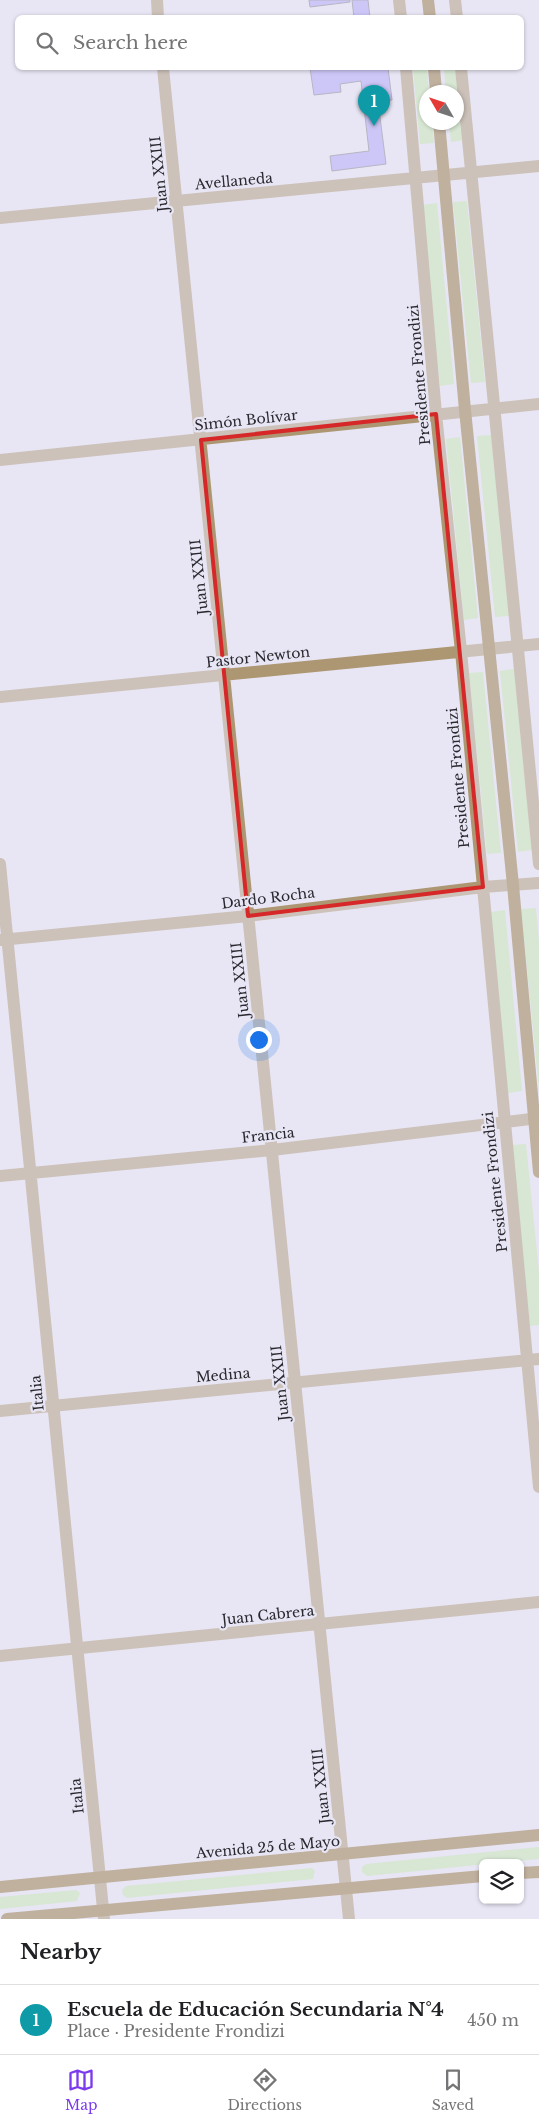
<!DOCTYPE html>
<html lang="en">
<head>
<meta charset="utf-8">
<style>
  body { margin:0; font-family:"Libre Baskerville",serif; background:#f2f2f2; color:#202124 }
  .controls { position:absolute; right:15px; bottom:15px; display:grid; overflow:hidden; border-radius:8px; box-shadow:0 1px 4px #0004 }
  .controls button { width:45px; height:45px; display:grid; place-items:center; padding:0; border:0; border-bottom:1px solid #e0e0e0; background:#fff; color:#202124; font:25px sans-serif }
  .compass { position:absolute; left:419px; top:85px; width:45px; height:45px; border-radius:50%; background:#fff; box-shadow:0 1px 4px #0004; rotate:309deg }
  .you { position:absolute; left:258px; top:1039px; width:18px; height:18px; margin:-12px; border:4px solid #fff; border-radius:50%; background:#1a73e8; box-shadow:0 0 0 8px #1a73e833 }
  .badge { display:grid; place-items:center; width:32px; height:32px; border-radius:50%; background:#7c3aed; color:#fff; font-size:16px; font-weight:700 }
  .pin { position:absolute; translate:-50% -41px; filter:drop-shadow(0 1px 2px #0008) }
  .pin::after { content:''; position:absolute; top:26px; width:18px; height:15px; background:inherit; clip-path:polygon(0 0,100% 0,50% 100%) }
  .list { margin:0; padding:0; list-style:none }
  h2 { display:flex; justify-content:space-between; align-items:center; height:65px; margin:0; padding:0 20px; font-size:21px }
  h2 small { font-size:16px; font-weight:400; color:#757577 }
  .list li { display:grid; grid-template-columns:32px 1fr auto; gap:15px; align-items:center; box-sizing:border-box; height:70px; padding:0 20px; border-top:1px solid #e0e0e0 }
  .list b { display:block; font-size:19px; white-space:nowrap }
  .list p { margin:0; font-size:16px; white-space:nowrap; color:#757577 }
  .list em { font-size:16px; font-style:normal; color:#757577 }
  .icon { flex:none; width:28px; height:28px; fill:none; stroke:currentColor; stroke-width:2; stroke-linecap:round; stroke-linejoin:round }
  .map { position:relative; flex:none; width:539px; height:1919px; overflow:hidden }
  .search { position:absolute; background:#fff; box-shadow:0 1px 4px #0004; left:15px; right:15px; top:15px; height:55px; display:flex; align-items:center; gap:12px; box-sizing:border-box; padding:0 18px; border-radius:8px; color:#757577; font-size:19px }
  .sheet { height:135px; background:#fff }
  nav { display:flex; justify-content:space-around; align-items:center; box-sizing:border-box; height:70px; border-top:1px solid #e0e0e0; background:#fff; font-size:14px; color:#757577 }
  nav a { display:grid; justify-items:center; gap:2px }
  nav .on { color:#7c3aed }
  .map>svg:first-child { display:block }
  .green { fill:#c4e8ab }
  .building { fill:#aca3fb; stroke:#7c7b88 }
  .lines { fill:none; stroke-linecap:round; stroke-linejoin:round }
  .minor { stroke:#ad9773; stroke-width:12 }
  .secondary { stroke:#906f36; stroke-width:12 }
  .marked { fill:none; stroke:#d62828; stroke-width:4; stroke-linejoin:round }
  .labels { text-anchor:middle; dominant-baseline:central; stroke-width:4.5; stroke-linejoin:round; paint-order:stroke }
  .street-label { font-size:14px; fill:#29282e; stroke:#e8e6f4 }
</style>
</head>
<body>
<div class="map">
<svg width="539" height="1919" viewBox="0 0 539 1919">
  <rect width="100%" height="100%" fill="#e8e6f4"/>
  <path class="green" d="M413,68H427L429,92H426V122L432,123L434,143L420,144Z
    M444,68H458L465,140L451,142L449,123L456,122V92H446Z
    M467,201L485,382L471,383L453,202Z
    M437,203L454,384L440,386L422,205Z
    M491,435L509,616L495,617L477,436Z
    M460,437L478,618L464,620L446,439Z
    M514,669L532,850L518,852L500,671Z
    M483,672L501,853L487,854L469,673Z
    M536,908L539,942V1089L521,909Z
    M505,910L522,1091L508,1093L491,912Z
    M526,1144L539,1272V1325L530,1326L512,1145Z
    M539,1847V1859L367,1876L362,1872V1867L366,1864Z
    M312,1868L315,1871L313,1879L127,1898L123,1895L122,1890L126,1886Z
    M76,1890L80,1893L77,1901L0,1909V1897Z"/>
  <path class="building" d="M309,0H350V2L310,7Z
    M352,0H368L370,18H354Z
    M310,68H388L392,100L378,102L386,164L332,171L330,156L369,151L361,81L340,84L341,92L314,95Z"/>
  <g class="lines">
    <path class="minor" d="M157,0L158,18
      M399,0L401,18
      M455,0L457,18
      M163,68L349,1919
      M406,68L436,414L461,651L539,1487
      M461,68L539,864
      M0,218L539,166
      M0,460L539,404
      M0,697L539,644
      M0,864L104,1919
      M0,940L248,916L483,887L539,883
      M0,1176L272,1150L539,1118
      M0,1411L539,1359
      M0,1656L539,1602"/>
    <path class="secondary" d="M428,0L430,18
      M434,68L436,92
      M439,122L465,410L513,885L539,1172
      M520,1873L539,1872
      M0,1887L539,1835
      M7,1919L483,1876"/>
  </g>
  <path d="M0 0H539V1919H0ZM436,414L483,887L248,916L201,440Z" fill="#e8e6f4" fill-opacity=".55" fill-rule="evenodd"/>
  <path class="marked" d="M436,414L483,887L248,916L201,440Z"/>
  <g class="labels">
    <g class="street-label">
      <text transform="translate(159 174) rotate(-96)">Juan XXIII</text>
      <text transform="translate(234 181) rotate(-5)">Avellaneda</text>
      <text transform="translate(419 375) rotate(-95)">Presidente Frondizi</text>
      <text transform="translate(246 420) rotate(-6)">Simón Bolívar</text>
      <text transform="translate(199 577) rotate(-96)">Juan XXIII</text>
      <text transform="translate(258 657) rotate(-6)">Pastor Newton</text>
      <text transform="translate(458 778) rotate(-95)">Presidente Frondizi</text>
      <text transform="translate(268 898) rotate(-7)">Dardo Rocha</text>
      <text transform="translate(240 980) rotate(-96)">Juan XXIII</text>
      <text transform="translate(268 1135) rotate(-6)">Francia</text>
      <text transform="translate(495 1182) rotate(-96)">Presidente Frondizi</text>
      <text transform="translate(223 1375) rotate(-5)">Medina</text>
      <text transform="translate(280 1383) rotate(-96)">Juan XXIII</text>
      <text transform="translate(37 1393) rotate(-96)">Italia</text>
      <text transform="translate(268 1615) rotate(-6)">Juan Cabrera</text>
      <text transform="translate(321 1786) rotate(-96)">Juan XXIII</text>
      <text transform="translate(77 1796) rotate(-96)">Italia</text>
      <text transform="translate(268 1847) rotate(-5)">Avenida 25 de Mayo</text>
    </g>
  </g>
</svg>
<div class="controls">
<button><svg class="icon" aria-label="layers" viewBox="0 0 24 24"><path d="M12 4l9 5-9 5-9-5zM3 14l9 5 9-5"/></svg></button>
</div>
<svg class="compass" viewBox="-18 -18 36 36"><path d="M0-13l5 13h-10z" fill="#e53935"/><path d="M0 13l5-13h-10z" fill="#757577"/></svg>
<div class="you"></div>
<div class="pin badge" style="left:374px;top:126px;background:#0f9aa8">1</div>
<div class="search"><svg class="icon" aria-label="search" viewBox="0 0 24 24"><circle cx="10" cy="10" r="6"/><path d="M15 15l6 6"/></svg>Search here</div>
</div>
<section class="sheet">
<h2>Nearby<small></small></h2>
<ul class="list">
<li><span class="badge" style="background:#0f9aa8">1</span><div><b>Escuela de Educación Secundaria N°4</b><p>Place · Presidente Frondizi</p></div><em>450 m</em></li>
</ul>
</section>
<nav>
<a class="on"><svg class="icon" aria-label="map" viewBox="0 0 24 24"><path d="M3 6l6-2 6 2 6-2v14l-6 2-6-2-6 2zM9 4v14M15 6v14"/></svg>Map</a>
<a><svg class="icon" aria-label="directions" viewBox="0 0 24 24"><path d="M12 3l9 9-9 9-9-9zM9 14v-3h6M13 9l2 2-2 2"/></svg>Directions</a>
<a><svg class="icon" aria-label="saved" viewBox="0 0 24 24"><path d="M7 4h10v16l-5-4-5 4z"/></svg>Saved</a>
</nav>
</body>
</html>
